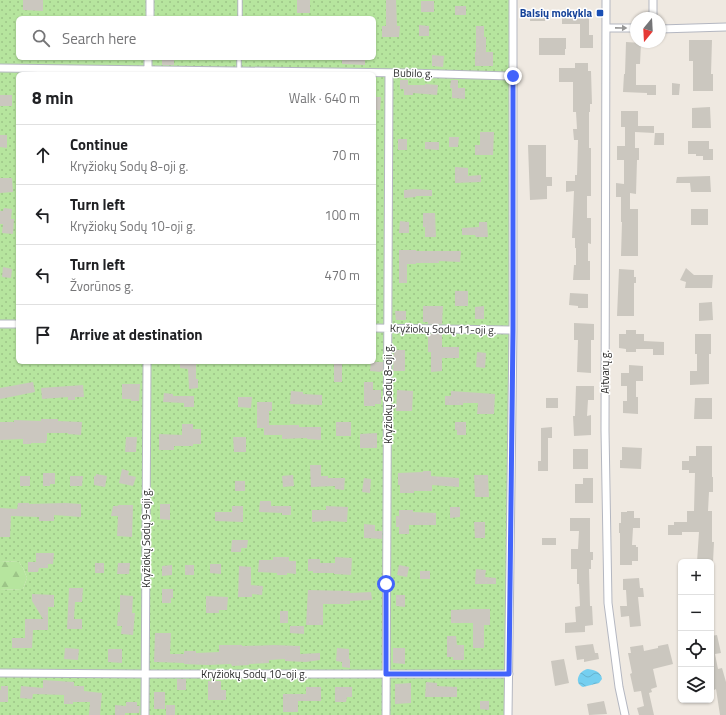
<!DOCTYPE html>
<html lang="en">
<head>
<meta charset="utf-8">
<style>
  body { margin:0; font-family:"Titillium Web",sans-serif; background:#f6f6f6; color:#202124 }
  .controls { position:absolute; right:12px; bottom:12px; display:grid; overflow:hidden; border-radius:6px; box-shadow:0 1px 3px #0004 }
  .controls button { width:36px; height:36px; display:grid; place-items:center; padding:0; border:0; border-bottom:1px solid #e0e0e0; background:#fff; color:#202124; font:20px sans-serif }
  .compass { position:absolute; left:630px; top:12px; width:36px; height:36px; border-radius:50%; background:#fff; box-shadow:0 1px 3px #0004; rotate:198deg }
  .stop { position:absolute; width:12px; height:12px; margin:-9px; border:3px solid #4264fb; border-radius:50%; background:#fff }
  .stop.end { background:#4264fb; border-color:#fff; box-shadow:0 1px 4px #0008 }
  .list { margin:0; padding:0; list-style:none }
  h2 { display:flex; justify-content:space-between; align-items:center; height:52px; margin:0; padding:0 16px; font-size:17px }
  h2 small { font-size:13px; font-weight:400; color:#757577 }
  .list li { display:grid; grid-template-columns:26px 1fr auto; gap:12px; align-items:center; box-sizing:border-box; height:60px; padding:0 16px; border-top:1px solid #e0e0e0 }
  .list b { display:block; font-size:15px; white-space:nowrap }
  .list p { margin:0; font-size:13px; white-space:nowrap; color:#757577 }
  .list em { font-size:13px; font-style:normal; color:#757577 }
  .icon { flex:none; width:22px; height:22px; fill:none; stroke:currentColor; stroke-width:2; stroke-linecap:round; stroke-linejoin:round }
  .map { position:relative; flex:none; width:726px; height:715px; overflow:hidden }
  .search { position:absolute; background:#fff; box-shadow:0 1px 3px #0004; left:16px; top:16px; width:360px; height:44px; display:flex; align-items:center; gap:10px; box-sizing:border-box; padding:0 14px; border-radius:6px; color:#757577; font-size:15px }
  .panel { position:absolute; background:#fff; box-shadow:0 1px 3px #0004; left:16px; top:72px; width:360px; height:292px; border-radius:6px }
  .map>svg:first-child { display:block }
  .forest { fill:url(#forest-firs) }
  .garden { fill:url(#garden-dots); fill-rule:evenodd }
  .water { fill:url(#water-waves) }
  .building { fill:#cbc7bf }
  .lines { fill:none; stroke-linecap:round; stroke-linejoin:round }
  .service-casing { stroke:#b4b7c1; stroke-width:5.5 }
  .minor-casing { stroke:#b4b7c1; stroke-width:9 }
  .service { stroke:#fff; stroke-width:3.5 }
  .minor { stroke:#fff; stroke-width:7 }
  .oneway { fill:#969696 }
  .route { stroke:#4264fb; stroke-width:5 }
  .transit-dot { fill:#1a4fb4; stroke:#fff; stroke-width:1.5 }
  .labels { text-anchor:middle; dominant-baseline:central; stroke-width:3; stroke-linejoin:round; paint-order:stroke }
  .transit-label { font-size:11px; font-weight:bold; fill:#164399; stroke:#fff; text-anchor:end }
  .street-label { font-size:11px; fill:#2e2e2e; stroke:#fff }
</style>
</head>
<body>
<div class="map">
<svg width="726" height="715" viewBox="0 0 726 715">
  <defs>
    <pattern id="forest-firs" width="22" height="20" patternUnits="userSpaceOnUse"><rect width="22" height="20" fill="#b6e59e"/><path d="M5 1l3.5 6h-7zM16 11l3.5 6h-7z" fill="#9dc588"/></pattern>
    <pattern id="garden-dots" width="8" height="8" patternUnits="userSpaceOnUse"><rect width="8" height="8" fill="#b6e59e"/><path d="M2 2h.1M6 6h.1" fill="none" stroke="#9dc588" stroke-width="1.8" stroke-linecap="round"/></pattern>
    <pattern id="water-waves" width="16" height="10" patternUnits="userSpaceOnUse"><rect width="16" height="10" fill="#75cff0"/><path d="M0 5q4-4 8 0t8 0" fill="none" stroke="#66b2ce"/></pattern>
  </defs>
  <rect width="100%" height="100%" fill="#efe9e1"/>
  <path class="forest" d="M0,561L19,562L23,568L27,578L23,589L0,590Z"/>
  <path class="garden" d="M0,0H511L509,715H0V590L23,589L27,578L23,568L19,562L0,561ZM18,18H374V58H18ZM18,74H374V362H18Z"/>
  <path class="water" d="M588,669C595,670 601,672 602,679L599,683L583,687C573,683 579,670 588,669Z"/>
  <path class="building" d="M23,0H43V11L23,10Z
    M297,0H310V13H297Z
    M386,0H396L397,26H400L399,37H382V26H386Z
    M421,1H434V12H421Z
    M455,6H466V15H455Z
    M531,10H545V21H530Z
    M562,13H589V35H593V48H580V24H562Z
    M419,25L429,26V36H419Z
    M476,26H484V37H486V52H493V66H475V52H476Z
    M539,38H566V49H565V55H539Z
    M689,40H712L711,74H713V91H693V61H689Z
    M626,42L641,43L640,64H636V85H656V95H647V93L623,92L624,74H625Z
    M432,55L444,56L443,67L432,66Z
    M162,58H174V65H162Z
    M342,58H365V65L342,64Z
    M575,63H588V71H591L592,104H590V112H589V148H591V196H587V218H591V244L588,243V261H590V280H573L574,265H576V248H575V238H572L574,191L566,192V181H575V175H577L578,140H574L573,129H577L576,112H573V82H559V68H575Z
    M400,80H408V85H425V84L438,85L437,95L413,93V95H404V89H400Z
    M451,80H458V88H465V99L452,98V88H454H450Z
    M672,83L680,84L679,95H672Z
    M0,95H12V106H0Z
    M374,97H381L380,110H374Z
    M710,107L711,128H692V108Z
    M621,111H638V126H654V133L635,132V148H639V160H637L636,194L630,193V209H638V256H621L622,222H621V197H616V183L624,184V160H617V146H625V127H621Z
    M480,132H494L493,155H475V145H480Z
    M655,133H664V145H654Z
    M0,135H7V148L0,147Z
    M449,137H459L458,147H449Z
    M398,139H407V150H398Z
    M688,141H709V149H713V160H703V156H696V154H688Z
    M425,142H439V150L425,149Z
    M528,145H546V177H552V186H547V199L530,200Z
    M455,167L468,168V176L481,175V182L455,183Z
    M710,176L711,192H691L690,183H676L677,177Z
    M0,178H12L13,192L0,193Z
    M415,189L432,190V196H416V197L404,198V190Z
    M4,208L12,209L11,219H14L13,234L2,233L3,224H0V211H3Z
    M691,209H708V225H691Z
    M423,213H435L436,237H425V227H423Z
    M400,221L409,222V233H399Z
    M479,222H487L488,237H476L475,235H462V228L479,227Z
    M399,250H416V251H461L460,262L439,261V263H416V264H407V283H399Z
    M3,267L12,269L11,278L2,277Z
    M686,268L694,275H713L712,288H685L686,282L680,280Z
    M619,269L634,270V277H636V283H634V316H617Z
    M455,291H468V306H455Z
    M570,293L588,294V308H578V306L569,305Z
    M712,302L713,320L699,321V303Z
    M423,306H443L442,324H428V322H423Z
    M484,306V319H475V307Z
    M395,311H406V320H396Z
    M574,323L594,324V340H591V373L577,372L578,340H574Z
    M626,330H636V334H644V341L664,342V355H653V349H636V352H626V349L619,348V334H626Z
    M428,334H442V347H459V358H442V371L431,372V352H428Z
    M695,334H711V354H709V384L690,385V371H697V354H695Z
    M394,350H405V371H393Z
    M477,352L486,353L485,368L476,367Z
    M180,362H196V379H198V388L189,389L188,369L180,368Z
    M334,362H342V382H334Z
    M371,362H383V371H381V372L370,371Z
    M629,365L643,366V381H636V397H638V414L623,413V401H627V386H621V373H629Z
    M33,382L35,392L0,399V388Z
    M364,382H373V390H381V404H375V406H364Z
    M122,384H140L139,401H131V399H122Z
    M83,385L84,397H75V400H68V397L42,399L41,388Z
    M576,386H594V400H588L587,416L591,415V435L574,436L573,416H575Z
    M397,390L413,391L412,411H396Z
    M291,391L303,392V394L322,395V405L290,404Z
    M451,391L495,394L494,414H477L478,403H463V405H445V396H451Z
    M164,393L173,394V396H194V407H184V403L163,402Z
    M238,397H252L251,408L238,407Z
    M546,398H558V408H546Z
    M695,398H712V419H694Z
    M257,402H272V411H269V425H299V427H321V440L307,439V438L282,439V435H264V428H257Z
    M41,419H58V421L82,422L81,435L68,434V433H47V441H46V443H31V444H23V439L0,440V422H14V420L41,421Z
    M336,422H351V436H336Z
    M455,422H466V435H457V430H455Z
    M182,424H193V429H201V444H193V446H174V450H159V434L182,435Z
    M552,427V438H548V471H538V461H541V428Z
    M377,433V448H360V434Z
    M126,437H137L136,452H125Z
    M233,437H246V452H234Z
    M696,446H712V477H713V492H709L708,511H712V542H714L713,562H697L699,532H682V535H668V525H674V522H687V511H694L695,473H689V470H682V461H689V456H696Z
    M622,447L642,448L641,469L620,468V460H622Z
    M573,449H588V469H573Z
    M310,465H321V476H328V478H345L344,490L335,489V486L311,487Z
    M122,469L129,471L128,475L136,477L133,486L119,483Z
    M423,471H431V476L459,478V487L432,485V491H414V493H400V485H398V473L423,472Z
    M43,473H55V484H50V486H43Z
    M96,474L107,476L105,487L94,485V476H96Z
    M293,475L294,486L283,487L282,476Z
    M474,475H488L489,497H475Z
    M20,476H30V486H20Z
    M70,476H83L82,486H70Z
    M364,478L371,479L370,493L362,492Z
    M583,478H593V503H575V484H583Z
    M235,481H245V491H235Z
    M260,501H271V506H291V515H282V513L259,512Z
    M18,503H29V504L65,503L81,504V517L54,515V521H39V517L11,516L10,537H0V508L17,509Z
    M160,504H170V520L160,519Z
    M118,505H133L132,537L117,536L118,516H111L113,506H118Z
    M232,506H243V522L215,521V512H232Z
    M326,506L348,507L347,522L328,521L312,522V510H326Z
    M450,507H460V517L450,518Z
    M399,510H413V512L436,513V525H409V534H399V527H396V516H399Z
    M627,511H634V518H640V528H633L632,545H636V547H638V561H632V565H620V533H619V523H621V512H627Z
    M570,518H590V552H593V560H591V569H589L590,606H592L593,625L585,626V632L565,633V623L576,622L575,607L580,606L579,584H577V569H571V549H578L579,531H570Z
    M474,522H485V538H475Z
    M364,524L375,525V531H382V539L364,538Z
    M542,538H556V545H542Z
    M232,540H248L247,548H241V552H231Z
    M36,553H54L53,564H48V568H39L38,572H28V562H36Z
    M273,557H289V561H296V574L287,573V575H277V573L258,572L259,560H273Z
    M335,557L352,558L351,575L334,574V573H313V571H308V559H320V563H335Z
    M95,563H104V573H95Z
    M118,563H130L129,574H117Z
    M210,564H221V574L210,573Z
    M172,565V575L162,576V566Z
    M185,565H194V575H185Z
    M399,565L409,567L407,577L397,575Z
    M239,566L251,567V585L263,586L262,595L252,594V597H238Z
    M476,569L486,570L485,577L496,578V584H475Z
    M420,571H430V579H420Z
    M639,578L640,588H643L644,597H638L641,626L630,627L629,616L621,617L620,606H627L626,590H623V579Z
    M69,588H83L82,602H75L74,619H82V629H67Z
    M162,589H173V598H171V603H162Z
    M308,590L350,591V593L371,592L372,600L350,601V604H323V625H306Z
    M32,594L54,595V607H48V630H33L32,648H12V638H25V619H43L32,601Z
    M120,595L133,596L132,613H135L133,635L121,634L122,626H117L118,612H120Z
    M396,595H405V607L396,606Z
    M206,596L228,597L227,610H219V613H206Z
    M473,609H490V625H484V648H473V623H451V610Z
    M280,611H288V623H280Z
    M290,626H304V634L290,633Z
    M155,633H171L170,654H184V651H196V653L219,652V645H242V646L274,645L300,646V654L320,653V660L306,662L285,661V659L269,660V663L249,664V665L232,666L231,664L207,665L184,664V663L154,662Z
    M717,635L721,653L715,654L718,669L722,668L726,682V715H720L716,689L712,691L711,687V636Z
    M447,636H456L457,645H464V660H453V657H447Z
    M593,644L595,653H598L599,659L584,662V659L577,660L575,646Z
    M668,644L673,664L653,669L657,687L651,689L652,692L649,693L654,715H639L637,708L644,706L641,691L634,692L630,674L632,673L628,653H631L630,647L643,645L644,651L658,648V646Z
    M65,648L79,649L78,660L64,659Z
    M337,648L349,649V659H350V668L342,667V662L336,661Z
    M393,648H405V664L393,663Z
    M108,649H122V663L108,662Z
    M564,659L569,683L555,686L551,661Z
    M177,679H186V690H177Z
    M43,680L74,682V686H84V691L102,693L100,715H89L90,702H73V704H64V695L33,694L32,699L20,698L21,686L43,688Z
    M208,681H221V690H226V700H208Z
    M426,682L437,683V686L457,687V697H425Z
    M411,683V703L395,704V684Z
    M1,686H8V702H0V690H1Z
    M306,687H321V701H298V712H283V694H306Z
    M335,687H352V697H347L346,702H335Z
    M154,692H165V709H154Z
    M480,701H489V710L480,709Z
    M604,701L607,714L589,715L587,704Z
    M126,702H137V706H140L139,713H125V715H115V705L126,706Z
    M166,705H175V715H166Z"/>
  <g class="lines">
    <g class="service-casing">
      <path id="service" d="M240,18V0
        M239,70V58"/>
    </g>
    <g class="minor-casing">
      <path id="minor" d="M606,0L605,430L608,603L619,687L625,715
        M150,18V0
        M653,18V0
        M606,28H636
        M660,29L726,27
        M0,68L408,73L513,76
        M148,74V58
        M0,324H18
        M374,328L513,330
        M0,673L145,674H509
        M145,715L147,362
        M386,715L389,73
        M508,715L513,330V0"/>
    </g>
    <use href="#service" class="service"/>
    <use href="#minor" class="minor"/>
  </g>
  <defs><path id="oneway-solid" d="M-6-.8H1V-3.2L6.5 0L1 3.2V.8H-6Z"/></defs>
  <use class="oneway" href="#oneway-solid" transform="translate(621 28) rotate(1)"/>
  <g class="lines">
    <path class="route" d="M386,584V674H509L513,330V76"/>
  </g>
  <rect class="transit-dot" x="596" y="9" width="8" height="8" rx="2"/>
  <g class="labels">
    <g class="transit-label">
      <text x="592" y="13">Balsių mokykla</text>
    </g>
    <g class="street-label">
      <text transform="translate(413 73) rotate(1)">Bubilo g.</text>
      <text transform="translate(443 329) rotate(1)">Kryžiokų Sodų 11-oji g.</text>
      <text transform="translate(605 372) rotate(-90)">Aitvarų g.</text>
      <text transform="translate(388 394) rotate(-90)">Kryžiokų Sodų 8-oji g.</text>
      <text transform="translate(146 538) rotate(-90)">Kryžiokų Sodų 9-oji g.</text>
      <text x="254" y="674">Kryžiokų Sodų 10-oji g.</text>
    </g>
  </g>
</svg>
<div class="controls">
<button>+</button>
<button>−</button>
<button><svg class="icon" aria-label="locate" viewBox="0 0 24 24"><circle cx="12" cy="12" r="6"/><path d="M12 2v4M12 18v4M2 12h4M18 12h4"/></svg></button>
<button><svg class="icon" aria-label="layers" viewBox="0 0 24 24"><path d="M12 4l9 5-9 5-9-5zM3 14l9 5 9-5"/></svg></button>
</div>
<svg class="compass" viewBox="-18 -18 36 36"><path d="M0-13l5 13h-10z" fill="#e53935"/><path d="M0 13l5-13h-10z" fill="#757577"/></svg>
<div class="stop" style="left:386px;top:584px"></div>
<div class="stop end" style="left:513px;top:76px"></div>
<div class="search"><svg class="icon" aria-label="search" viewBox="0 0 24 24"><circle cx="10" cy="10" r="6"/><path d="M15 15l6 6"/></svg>Search here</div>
<section class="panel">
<h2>8 min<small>Walk · 640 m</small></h2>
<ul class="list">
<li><svg class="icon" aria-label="ahead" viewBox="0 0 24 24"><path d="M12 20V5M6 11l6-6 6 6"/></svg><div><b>Continue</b><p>Kryžiokų Sodų 8-oji g.</p></div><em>70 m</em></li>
<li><svg class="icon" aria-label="left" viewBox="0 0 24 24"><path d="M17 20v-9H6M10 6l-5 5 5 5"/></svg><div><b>Turn left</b><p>Kryžiokų Sodų 10-oji g.</p></div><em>100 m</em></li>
<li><svg class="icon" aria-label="left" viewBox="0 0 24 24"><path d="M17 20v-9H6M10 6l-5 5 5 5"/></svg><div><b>Turn left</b><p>Žvorūnos g.</p></div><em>470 m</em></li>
<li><svg class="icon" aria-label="arrive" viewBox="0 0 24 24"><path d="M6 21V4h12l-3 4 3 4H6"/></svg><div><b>Arrive at destination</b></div></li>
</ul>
</section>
</div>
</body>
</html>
